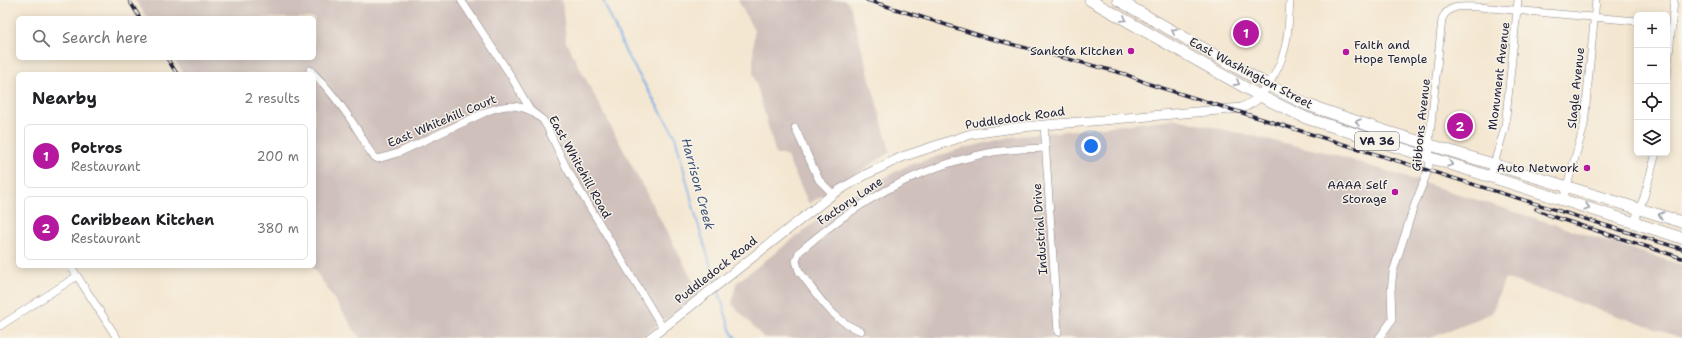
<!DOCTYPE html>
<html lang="en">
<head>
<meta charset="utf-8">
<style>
  body { margin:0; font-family:"Shantell Sans",sans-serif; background:#f2f2f2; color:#202124 }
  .controls { position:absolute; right:12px; top:12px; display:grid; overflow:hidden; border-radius:6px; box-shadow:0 2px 10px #0003 }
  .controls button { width:36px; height:36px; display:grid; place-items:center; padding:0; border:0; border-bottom:1px solid #e0e0e0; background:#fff; color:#202124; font:20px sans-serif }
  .you { position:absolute; left:1091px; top:146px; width:14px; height:14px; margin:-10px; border:3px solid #fff; border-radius:50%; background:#1a73e8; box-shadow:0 0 0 6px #1a73e833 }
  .badge { display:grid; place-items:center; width:26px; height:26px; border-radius:50%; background:#b5179e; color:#fff; font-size:13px; font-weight:700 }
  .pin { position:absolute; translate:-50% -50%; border:2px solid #fff; box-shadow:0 1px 4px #0006 }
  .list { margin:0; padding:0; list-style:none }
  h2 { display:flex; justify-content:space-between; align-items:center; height:52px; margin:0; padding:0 16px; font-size:17px }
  h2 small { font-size:13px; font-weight:400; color:#757577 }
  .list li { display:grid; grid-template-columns:26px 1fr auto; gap:12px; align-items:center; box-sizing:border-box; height:64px; margin:0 8px 8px; padding:0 8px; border:1px solid #e0e0e0; border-radius:6px }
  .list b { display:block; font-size:15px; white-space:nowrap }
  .list p { margin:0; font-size:13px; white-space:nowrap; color:#757577 }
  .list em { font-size:13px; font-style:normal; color:#757577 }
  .icon { flex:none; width:22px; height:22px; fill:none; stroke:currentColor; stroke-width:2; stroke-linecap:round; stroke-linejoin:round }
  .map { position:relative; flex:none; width:1682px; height:338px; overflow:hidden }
  .search { position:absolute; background:#fff; box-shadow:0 2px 10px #0003; left:16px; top:16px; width:300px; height:44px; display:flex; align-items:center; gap:10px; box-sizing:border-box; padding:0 14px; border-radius:6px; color:#757577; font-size:15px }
  .panel { position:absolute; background:#fff; box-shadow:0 2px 10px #0003; left:16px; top:72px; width:300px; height:196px; border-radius:6px }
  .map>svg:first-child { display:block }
  .industrial { fill:#cfc0bb }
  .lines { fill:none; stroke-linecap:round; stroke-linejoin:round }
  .stream { stroke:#7aaee7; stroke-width:2 }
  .minor-casing { stroke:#8b8486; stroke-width:8 }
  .major-casing { stroke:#8b8486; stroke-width:10 }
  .highway-casing { stroke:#8b8486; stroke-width:12 }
  .minor { stroke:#fff; stroke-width:7 }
  .major { stroke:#fff; stroke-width:9 }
  .highway { stroke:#fff; stroke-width:11 }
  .rail-casing { stroke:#22223b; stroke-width:3.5 }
  .rail { stroke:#f7f3e8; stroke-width:2; stroke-dasharray:6; stroke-linecap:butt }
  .oneway { stroke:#9c9ca7 }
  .poi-dot { fill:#b5179e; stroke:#f7f3e8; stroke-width:1.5 }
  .labels { text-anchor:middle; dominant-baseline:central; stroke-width:3; stroke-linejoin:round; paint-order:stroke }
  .shield { fill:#f7f3e8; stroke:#62616f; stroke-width:1 }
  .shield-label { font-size:11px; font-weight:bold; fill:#22223b }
  .poi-label { font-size:12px; fill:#22223b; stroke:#f7f3e8; text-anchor:end }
  .street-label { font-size:12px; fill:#22223b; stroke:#f7f3e8 }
  .water-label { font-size:13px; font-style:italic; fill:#415377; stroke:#f7f3e8 }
</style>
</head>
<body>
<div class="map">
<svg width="1682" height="338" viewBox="0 0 1682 338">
  <rect width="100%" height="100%" fill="#f7f3e8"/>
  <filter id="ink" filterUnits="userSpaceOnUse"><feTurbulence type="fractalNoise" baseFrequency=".025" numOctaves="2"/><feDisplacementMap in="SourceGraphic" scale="8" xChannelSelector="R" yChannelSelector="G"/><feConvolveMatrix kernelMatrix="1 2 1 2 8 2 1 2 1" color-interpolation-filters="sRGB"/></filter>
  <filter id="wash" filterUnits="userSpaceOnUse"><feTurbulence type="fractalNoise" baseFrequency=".012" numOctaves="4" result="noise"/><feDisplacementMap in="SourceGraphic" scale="16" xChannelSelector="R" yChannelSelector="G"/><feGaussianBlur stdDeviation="0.9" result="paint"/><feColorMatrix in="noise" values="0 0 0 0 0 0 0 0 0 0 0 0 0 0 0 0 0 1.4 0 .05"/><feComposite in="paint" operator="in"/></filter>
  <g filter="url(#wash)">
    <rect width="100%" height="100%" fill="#f4e7d1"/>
    <path class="industrial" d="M135,0H562L566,42L700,294L640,338H360L312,266H314V74H184L174,58H314V18H147Z
      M738,0H845L850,5L890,152L809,204L786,155H776L753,72L754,31Z
      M1176,119L1333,154L1682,265V338L1505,278L1492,313L1431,338H764L732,304L736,283L845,199L904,167L960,149L1010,137Z"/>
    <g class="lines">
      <path class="stream" d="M603,0L626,53L675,136L696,217L716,283
        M718,289L731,332L736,338"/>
    </g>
  </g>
  <g filter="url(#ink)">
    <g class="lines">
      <g class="minor-casing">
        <path id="minor" d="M461,0L509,73L531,111L543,120L547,127L566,167L583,196L663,328
          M310,70C331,90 348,114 363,139C367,146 371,156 378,159L398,153L488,111C504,105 515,104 531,111
          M1667,77L1674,0
          M1268,85C1288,56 1288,34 1290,0
          M1044,125L1058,332
          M795,128L819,180L833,194
          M1490,177L1505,127L1518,0
          M1563,200L1584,126L1596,0
          M1634,222L1644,197L1656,153
          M72,268L117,338
          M0,326L77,276
          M861,331C833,322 816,293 799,271L796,261L799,252C855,203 915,168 988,153C1006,149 1026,149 1045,148
          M1379,338L1392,320L1391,291L1393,272L1413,209L1429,168L1430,134L1442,19C1449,3 1465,7 1479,7L1637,21"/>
      </g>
      <g class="major-casing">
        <path id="major" d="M650,338L833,194L865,175L902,157L971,134L1022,127L1242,108L1256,100L1268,85"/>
      </g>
      <g class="highway-casing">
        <path id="highway" d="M1090,0L1260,96L1306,118L1682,238
          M1118,0L1268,85L1308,105L1385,131L1682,222"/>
      </g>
      <use href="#minor" class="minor"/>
      <use href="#major" class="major"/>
      <use href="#highway" class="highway"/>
      <g class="rail-casing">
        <path id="rail" d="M129,0L140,18
          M867,0L988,38L1125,74L1149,84L1682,249
          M167,58L177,74
          M1536,209L1551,216L1682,258"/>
      </g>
      <use href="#rail" class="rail"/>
    </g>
    <defs><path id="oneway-chevron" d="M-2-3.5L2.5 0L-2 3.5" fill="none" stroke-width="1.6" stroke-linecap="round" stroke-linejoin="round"/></defs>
    <g class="oneway">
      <use href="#oneway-chevron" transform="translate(1124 19) rotate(30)"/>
      <use href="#oneway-chevron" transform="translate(1174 31) rotate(-151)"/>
      <use href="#oneway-chevron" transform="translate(1237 83) rotate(29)"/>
      <use href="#oneway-chevron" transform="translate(1358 122) rotate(-162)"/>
      <use href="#oneway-chevron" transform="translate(1450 164) rotate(17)"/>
      <use href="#oneway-chevron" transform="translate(1587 207) rotate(17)"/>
      <use href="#oneway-chevron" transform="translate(1661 215) rotate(-163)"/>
    </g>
  </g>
  <g class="poi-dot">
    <circle cx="1131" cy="51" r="4"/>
    <circle cx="1346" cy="52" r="4"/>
    <circle cx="1587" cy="168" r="4"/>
    <circle cx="1395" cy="192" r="4"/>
  </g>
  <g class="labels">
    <rect class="shield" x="1355" y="132" width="44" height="18" rx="3"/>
    <g class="shield-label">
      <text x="1377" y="141">VA 36</text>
    </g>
    <g class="poi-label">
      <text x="1354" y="45" text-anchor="start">Faith and<tspan x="1354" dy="14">Hope Temple</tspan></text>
      <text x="1123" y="51">Sankofa Kitchen</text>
      <text x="1579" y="168">Auto Network</text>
      <text x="1387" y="185">AAAA Self<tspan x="1387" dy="14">Storage</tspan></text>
    </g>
    <g class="street-label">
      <text transform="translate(1251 73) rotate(28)">East Washington Street</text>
      <text transform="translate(1499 76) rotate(-83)">Monument Avenue</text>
      <text transform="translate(1576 88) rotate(-84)">Slagle Avenue</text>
      <text transform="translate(1015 118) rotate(-8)">Puddledock Road</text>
      <text transform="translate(442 121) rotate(-23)">East Whitehill Court</text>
      <text transform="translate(1421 125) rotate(-84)">Gibbons Avenue</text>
      <text transform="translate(580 167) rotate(61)">East Whitehill Road</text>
      <text transform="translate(850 201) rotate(-34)">Factory Lane</text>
      <text transform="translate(1040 229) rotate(-94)">Industrial Drive</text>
      <text transform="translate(716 270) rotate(-38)">Puddledock Road</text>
    </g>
    <g class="water-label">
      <text transform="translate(698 184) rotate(75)">Harrison Creek</text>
    </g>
  </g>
</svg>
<div class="controls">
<button>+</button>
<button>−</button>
<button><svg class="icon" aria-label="locate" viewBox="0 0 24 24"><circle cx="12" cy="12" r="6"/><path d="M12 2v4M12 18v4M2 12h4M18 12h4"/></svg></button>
<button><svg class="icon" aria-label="layers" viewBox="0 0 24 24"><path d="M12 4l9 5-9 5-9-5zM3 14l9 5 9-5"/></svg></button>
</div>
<div class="you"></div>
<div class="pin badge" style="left:1246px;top:33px">1</div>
<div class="pin badge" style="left:1460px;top:126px">2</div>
<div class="search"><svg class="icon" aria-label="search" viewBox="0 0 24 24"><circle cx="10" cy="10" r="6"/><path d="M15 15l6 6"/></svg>Search here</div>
<section class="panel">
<h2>Nearby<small>2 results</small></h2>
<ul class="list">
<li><span class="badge">1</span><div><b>Potros</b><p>Restaurant</p></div><em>200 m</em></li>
<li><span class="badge">2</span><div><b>Caribbean Kitchen</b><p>Restaurant</p></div><em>380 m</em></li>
</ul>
</section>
</div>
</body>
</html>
